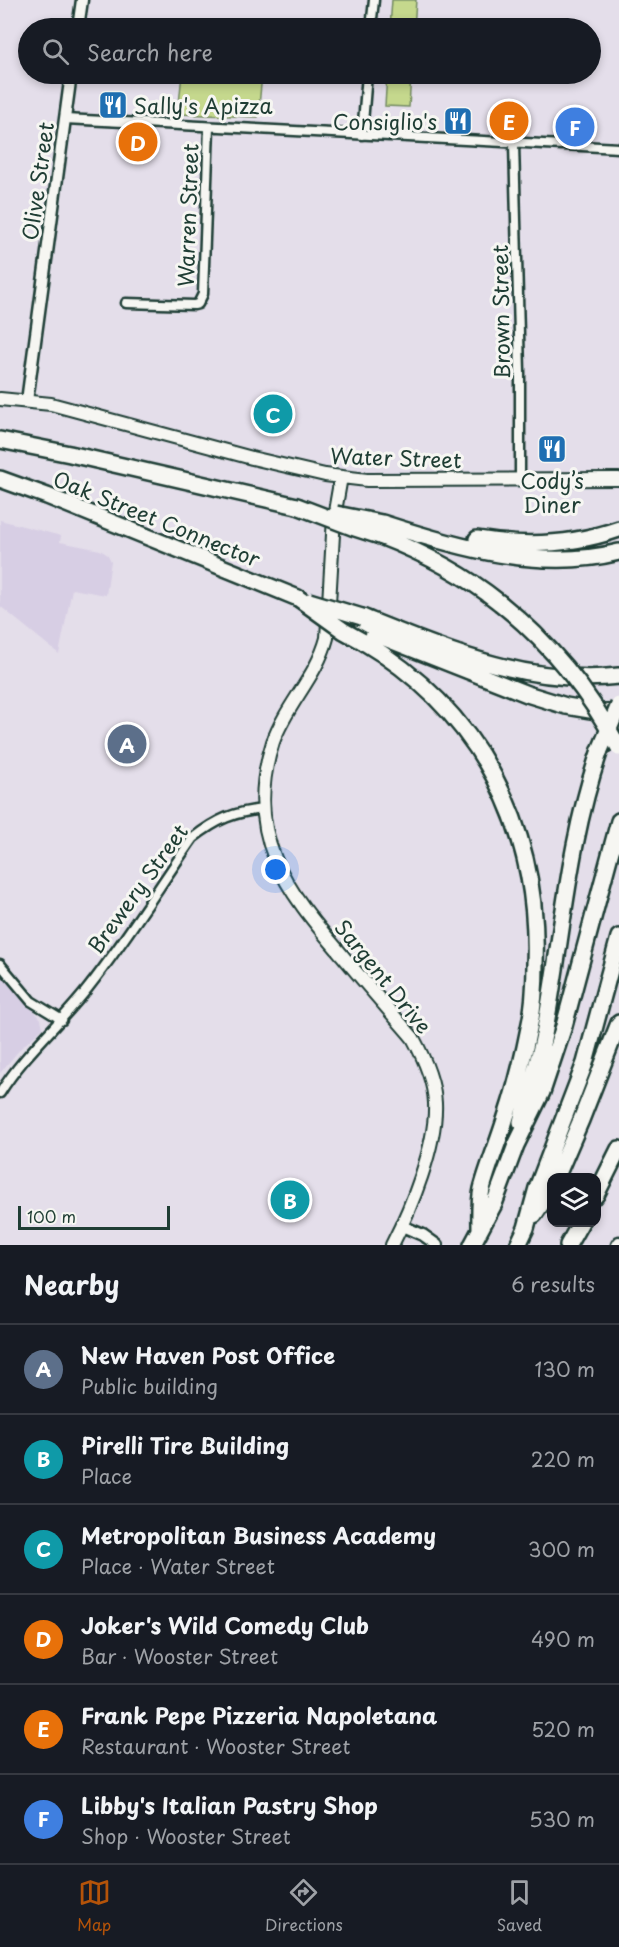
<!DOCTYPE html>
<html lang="en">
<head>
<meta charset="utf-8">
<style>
  body { margin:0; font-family:"Playpen Sans",sans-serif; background:#20242c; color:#f1f3f6 }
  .controls { position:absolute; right:18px; bottom:18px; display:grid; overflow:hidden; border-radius:12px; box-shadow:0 3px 9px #0003 }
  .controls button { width:54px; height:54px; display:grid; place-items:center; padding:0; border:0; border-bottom:2px solid #363941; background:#171b24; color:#f1f3f6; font:30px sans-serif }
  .scale { position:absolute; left:18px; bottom:15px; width:152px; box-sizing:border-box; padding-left:6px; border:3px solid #1f3d34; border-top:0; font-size:16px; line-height:21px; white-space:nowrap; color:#1f3d34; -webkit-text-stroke:4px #f6f6f2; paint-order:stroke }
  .you { position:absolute; left:276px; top:870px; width:21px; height:21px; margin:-15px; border:4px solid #fff; border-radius:50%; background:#1a73e8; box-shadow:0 0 0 9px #1a73e833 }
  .badge { display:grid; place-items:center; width:39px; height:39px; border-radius:50%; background:#b45309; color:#fff; font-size:20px; font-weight:700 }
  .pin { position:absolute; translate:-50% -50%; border:3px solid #fff; box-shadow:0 2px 6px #0006 }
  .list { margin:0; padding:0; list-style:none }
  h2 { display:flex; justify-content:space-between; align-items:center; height:78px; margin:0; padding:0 24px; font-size:26px }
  h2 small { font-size:20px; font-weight:400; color:#9ea1a6 }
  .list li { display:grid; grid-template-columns:39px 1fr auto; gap:18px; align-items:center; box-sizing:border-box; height:90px; padding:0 24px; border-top:2px solid #363941 }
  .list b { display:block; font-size:22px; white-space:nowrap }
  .list p { margin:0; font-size:20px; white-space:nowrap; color:#9ea1a6 }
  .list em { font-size:20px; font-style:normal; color:#9ea1a6 }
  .icon { flex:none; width:33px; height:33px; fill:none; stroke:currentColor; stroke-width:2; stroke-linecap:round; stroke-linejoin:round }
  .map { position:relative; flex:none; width:619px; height:1245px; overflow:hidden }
  .search { position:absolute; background:#171b24; box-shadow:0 3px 9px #0003; left:18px; right:18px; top:18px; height:66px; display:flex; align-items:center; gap:15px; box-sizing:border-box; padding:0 21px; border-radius:33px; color:#9ea1a6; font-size:22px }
  .sheet { height:618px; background:#171b24 }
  nav { display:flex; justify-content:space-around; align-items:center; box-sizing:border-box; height:84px; border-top:2px solid #363941; background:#171b24; font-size:16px; color:#9ea1a6 }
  nav a { display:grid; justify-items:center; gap:3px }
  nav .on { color:#b45309 }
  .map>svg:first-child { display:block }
  .built { fill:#d7cee4 }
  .green { fill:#c5d88d; stroke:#728a60; stroke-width:1.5 }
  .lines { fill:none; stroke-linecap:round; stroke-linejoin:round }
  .street-casing { stroke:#1f3d34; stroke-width:13 }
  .secondary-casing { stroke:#1f3d34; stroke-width:15 }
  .primary-casing { stroke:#1f3d34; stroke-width:16 }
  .highway-casing { stroke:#1f3d34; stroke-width:20 }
  .street { stroke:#f6f6f2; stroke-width:8 }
  .secondary { stroke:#f6f6f2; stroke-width:10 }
  .primary { stroke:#f6f6f2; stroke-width:12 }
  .highway { stroke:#f6f6f2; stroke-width:15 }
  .highway-bridge-casing { stroke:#1f3d34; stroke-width:20; stroke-linecap:butt }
  .highway-bridge { stroke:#f6f6f2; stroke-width:15 }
  .labels { text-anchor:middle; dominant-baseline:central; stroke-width:6; stroke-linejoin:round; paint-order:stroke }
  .poi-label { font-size:21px; fill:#1f3d34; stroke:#f6f6f2; text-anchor:start }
  .street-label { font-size:21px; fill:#1f3d34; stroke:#f6f6f2 }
</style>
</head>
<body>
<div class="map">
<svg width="619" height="1245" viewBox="0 0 619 1245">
  <rect width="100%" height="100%" fill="#e4deea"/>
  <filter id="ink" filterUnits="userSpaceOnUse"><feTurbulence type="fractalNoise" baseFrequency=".0167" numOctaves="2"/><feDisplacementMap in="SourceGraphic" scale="12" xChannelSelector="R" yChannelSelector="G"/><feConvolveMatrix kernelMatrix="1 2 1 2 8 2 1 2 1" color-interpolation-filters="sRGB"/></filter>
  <g filter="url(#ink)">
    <path class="built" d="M0,520L61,536L60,542L100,550L108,555L111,561L106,595L72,589L59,654L0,606Z
      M0,971L41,1019L43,1028L21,1048L0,1073Z"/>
    <path class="green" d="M392,0H416L414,28H390Z
      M182,74H262L258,117L178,114Z
      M387,74H411L409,107L385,106Z"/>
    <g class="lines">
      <g class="street-casing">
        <path id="street" d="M371,28L374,0
          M65,119L619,148
          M362,135L367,74
          M514,144L520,372V479
          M126,303L194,305L198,304L203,294L209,127
          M0,964L31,1001L62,1020
          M0,1093C24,1054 60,1024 88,988C126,940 158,888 193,838C217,819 234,812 264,809"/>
      </g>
      <g class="secondary-casing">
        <path id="secondary" d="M78,28L82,0
          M27,401L71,74
          M402,1226L423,1235L437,1245
          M617,1245L619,1242"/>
      </g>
      <g class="primary-casing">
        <path id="primary" d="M0,399L51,404L252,458L325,475L367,480L619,479
          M341,477L334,517L327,638C317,676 286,705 273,742C243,834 285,889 342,955C365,983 389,1010 413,1038C424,1058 434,1080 435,1103C437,1145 411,1208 392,1245"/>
      </g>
      <g class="highway-casing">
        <path id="highway" d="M0,440L70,454L297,506
          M0,479L47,496L298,598
          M382,523C456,547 541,572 619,552
          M380,536C424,553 464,574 500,603
          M477,539C524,547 573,545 619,529
          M362,617C445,650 528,686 619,676
          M362,629L527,694L566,706L608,713
          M362,641C480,711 540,828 535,964C535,986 534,1007 529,1028C523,1059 515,1090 505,1120C498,1143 488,1166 482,1189C479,1202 480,1217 480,1230
          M521,1122C528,1090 540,1060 545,1029C563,933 568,843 600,750
          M556,1178L581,1120L619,1023
          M596,1195L619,1149
          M534,1215L552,1188
          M472,1245L494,1204L516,1145L542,1092L564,1026L619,821
          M518,1245L526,1228L537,1188L585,1063L619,937
          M568,1245L581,1222"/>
      </g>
      <use href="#street" class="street"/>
      <use href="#secondary" class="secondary"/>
      <use href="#primary" class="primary"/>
      <use href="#highway" class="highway"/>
      <g class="highway-bridge-casing">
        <path id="highway-bridge" d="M297,506L352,527L380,536
          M336,514L382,523
          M298,598L344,631L362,641
          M309,601L362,617
          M500,603C550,643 589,691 619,748
          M600,750L619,705"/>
      </g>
      <use href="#highway-bridge" class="highway-bridge"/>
    </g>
  </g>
  <defs>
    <g id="restaurant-square" transform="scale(1.5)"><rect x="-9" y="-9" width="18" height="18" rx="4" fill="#1f6fb2" stroke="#f6f6f2"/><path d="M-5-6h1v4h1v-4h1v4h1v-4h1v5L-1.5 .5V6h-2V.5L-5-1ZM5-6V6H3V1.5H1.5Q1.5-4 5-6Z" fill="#fff"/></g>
  </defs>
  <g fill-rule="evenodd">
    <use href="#restaurant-square" x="113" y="105"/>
    <use href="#restaurant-square" x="458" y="121"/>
    <use href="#restaurant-square" x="552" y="449"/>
  </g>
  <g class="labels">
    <g class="poi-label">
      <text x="134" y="105">Sally's Apizza</text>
      <text x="437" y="121" text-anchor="end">Consiglio's</text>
      <text x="552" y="480" text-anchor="middle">Cody’s<tspan x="552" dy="24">Diner</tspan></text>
    </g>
    <g class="street-label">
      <text transform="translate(37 181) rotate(-82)">Olive Street</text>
      <text transform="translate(187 215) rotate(-88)">Warren Street</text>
      <text transform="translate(500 312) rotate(-91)">Brown Street</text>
      <text transform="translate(396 457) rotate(2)">Water Street</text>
      <text transform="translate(157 518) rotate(22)">Oak Street Connector</text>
      <text transform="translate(137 888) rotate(-54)">Brewery Street</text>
      <text transform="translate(384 976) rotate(51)">Sargent Drive</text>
    </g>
  </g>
</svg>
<div class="controls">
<button><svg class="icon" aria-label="layers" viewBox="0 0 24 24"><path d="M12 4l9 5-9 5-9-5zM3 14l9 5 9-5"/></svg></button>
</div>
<div class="scale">100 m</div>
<div class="you"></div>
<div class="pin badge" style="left:127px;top:744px;background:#5c6f8a">A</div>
<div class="pin badge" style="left:290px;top:1200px;background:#0f9aa8">B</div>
<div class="pin badge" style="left:273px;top:414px;background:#0f9aa8">C</div>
<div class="pin badge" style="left:138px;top:142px;background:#e8710a">D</div>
<div class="pin badge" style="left:509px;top:121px;background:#e8710a">E</div>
<div class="pin badge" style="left:575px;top:127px;background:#3f7fe0">F</div>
<div class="search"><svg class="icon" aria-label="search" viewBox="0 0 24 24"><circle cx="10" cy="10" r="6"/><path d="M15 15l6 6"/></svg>Search here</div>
</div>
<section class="sheet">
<h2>Nearby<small>6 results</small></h2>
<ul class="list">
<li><span class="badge" style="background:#5c6f8a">A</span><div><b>New Haven Post Office</b><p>Public building</p></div><em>130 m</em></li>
<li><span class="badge" style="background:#0f9aa8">B</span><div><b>Pirelli Tire Building</b><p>Place</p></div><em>220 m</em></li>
<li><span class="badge" style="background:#0f9aa8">C</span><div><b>Metropolitan Business Academy</b><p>Place · Water Street</p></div><em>300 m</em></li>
<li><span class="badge" style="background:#e8710a">D</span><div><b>Joker's Wild Comedy Club</b><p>Bar · Wooster Street</p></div><em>490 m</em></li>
<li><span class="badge" style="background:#e8710a">E</span><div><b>Frank Pepe Pizzeria Napoletana</b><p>Restaurant · Wooster Street</p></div><em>520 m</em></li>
<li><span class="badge" style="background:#3f7fe0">F</span><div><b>Libby's Italian Pastry Shop</b><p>Shop · Wooster Street</p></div><em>530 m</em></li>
</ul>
</section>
<nav>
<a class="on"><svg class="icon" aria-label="map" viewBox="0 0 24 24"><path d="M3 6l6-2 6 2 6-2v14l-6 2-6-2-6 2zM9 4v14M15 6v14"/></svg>Map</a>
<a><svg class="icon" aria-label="directions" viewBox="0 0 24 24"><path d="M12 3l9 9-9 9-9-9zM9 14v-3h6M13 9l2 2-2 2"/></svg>Directions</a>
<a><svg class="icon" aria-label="saved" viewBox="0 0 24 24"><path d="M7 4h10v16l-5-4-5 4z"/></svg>Saved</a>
</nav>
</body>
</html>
